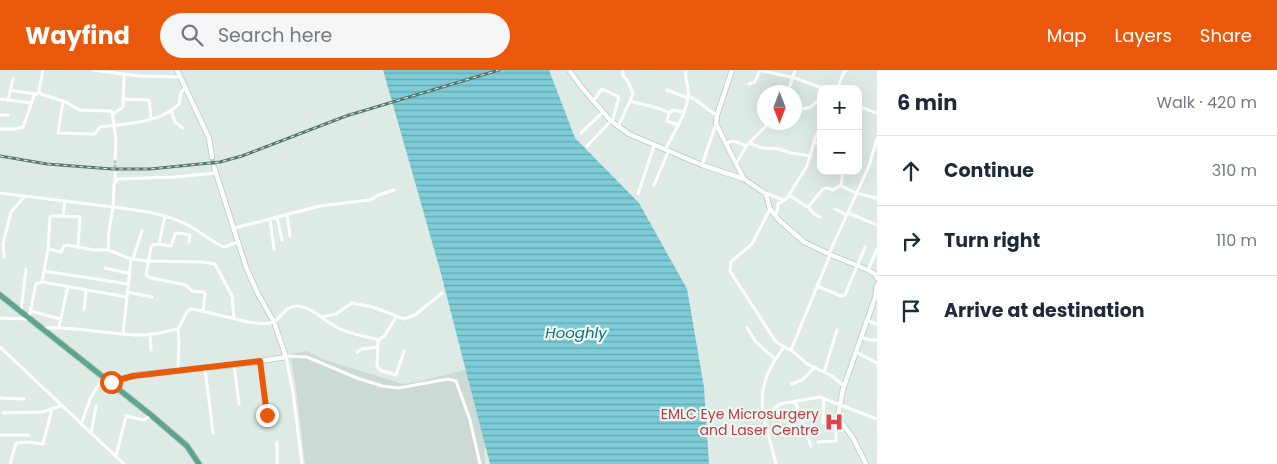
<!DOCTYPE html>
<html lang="en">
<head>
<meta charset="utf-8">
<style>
  body { margin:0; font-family:Poppins,sans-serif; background:#f6f6f7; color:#1f2937 }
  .controls { position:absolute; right:15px; top:15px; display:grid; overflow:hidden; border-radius:10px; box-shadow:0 5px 20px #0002 }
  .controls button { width:45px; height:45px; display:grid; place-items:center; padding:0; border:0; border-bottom:1px solid #e0e1e3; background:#fff; color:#1f2937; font:25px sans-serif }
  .compass { position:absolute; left:757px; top:15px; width:45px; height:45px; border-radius:50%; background:#fff; box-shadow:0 5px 20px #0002; rotate:180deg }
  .stop { position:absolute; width:15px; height:15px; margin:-11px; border:4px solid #ea580c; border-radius:50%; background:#fff }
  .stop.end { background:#ea580c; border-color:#fff; box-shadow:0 1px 5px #0008 }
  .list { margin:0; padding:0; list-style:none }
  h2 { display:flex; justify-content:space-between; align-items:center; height:65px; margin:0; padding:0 20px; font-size:21px }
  h2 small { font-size:16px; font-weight:400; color:#747a83 }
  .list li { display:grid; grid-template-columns:32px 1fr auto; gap:15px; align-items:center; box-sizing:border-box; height:70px; padding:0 20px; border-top:1px solid #e0e1e3 }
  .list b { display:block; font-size:19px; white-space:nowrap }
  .list em { font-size:16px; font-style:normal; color:#747a83 }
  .icon { flex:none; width:28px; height:28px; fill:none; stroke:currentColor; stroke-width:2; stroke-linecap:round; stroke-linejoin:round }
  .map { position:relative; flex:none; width:877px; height:394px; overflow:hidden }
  header { display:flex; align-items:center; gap:30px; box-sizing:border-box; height:70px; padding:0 25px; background:#ea580c; color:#fff }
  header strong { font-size:24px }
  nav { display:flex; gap:28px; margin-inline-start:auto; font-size:18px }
  .search { width:350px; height:45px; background:#f6f6f7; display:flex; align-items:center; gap:12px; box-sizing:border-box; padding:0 18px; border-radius:28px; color:#747a83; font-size:19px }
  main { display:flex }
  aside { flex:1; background:#fff }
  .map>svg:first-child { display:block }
  .built { fill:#cbdbd3 }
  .water { fill:url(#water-rules) }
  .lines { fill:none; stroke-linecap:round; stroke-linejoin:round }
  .street-tunnel { stroke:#b7c8c0; stroke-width:3; stroke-dasharray:3 1.5; stroke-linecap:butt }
  .secondary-tunnel { stroke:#b7c8c0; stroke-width:4.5; stroke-dasharray:4.5 2; stroke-linecap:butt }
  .secondary-casing { stroke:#afccc0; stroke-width:6 }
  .primary-casing { stroke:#c0c8c6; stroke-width:7 }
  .street { stroke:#fff; stroke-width:3 }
  .secondary { stroke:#fff; stroke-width:4.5 }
  .primary { stroke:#5ca590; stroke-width:5 }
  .rail-casing { stroke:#57786e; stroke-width:3 }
  .rail { stroke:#edf7f2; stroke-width:1; stroke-dasharray:4; stroke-linecap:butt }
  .route { stroke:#ea580c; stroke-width:6 }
  .labels { text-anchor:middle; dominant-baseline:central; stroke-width:4.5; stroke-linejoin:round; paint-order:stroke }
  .health-label { font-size:14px; fill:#be3a42; stroke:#edf7f2; text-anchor:end }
  .water-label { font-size:15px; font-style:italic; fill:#126e7d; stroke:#edf7f2 }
</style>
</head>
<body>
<header>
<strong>Wayfind</strong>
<div class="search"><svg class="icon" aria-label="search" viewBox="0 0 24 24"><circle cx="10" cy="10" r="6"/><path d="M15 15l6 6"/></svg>Search here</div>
<nav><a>Map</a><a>Layers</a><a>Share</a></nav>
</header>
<main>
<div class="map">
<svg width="877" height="394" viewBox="0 0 877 394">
  <defs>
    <pattern id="water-rules" width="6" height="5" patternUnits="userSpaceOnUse" patternTransform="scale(1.25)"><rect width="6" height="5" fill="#7dccd7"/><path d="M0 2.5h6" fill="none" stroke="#66a7af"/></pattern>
  </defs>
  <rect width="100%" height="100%" fill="#ddebe4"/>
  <path class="built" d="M307,281L322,289L403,314L418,312L468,299L484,356L485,394H305L295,311L290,284Z"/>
  <path class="water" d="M383,0H549L575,68L639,133L687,219L704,317L709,394H490L440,200Z"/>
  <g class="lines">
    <path class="street-tunnel" d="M115,102V89"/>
    <path class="secondary-tunnel" d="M212,87L214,97"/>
    <g class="secondary-casing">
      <path id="secondary" d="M177,0L209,68L212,87
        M569,0L583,19L611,51L629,64L702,95L744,109
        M732,0L717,45L716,54L744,109L766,124L770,139L779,150L804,172L829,184L868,200L875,204L877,208
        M111,312L133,305L234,295L286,287L274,252L258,224L246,197L214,97
        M866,394L853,368L839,349L838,345L843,319L875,228L877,215"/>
    </g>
    <g class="primary-casing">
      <path id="primary" d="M0,225L151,345L187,376L199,394"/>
    </g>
    <path class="street" d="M43,0L39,20L41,24L66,32L79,40L109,41L112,42L116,69L115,89
      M93,0L139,6L180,7
      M759,0L795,8L825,19
      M749,14L755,12L760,0
      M837,19L844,2L847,0
      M10,20L35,24
      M667,20L688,28
      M788,22L795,0
      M688,26C701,31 706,40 717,45
      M0,29L31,33
      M123,29L149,30L151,48
      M8,30L13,9
      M63,31L58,63L95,64L100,57C125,54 161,53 179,34L181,22L186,18
      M593,31L602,19L619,27L612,52
      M630,31L661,39L669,43
      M858,36L877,43
      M171,40L175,52L183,58
      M794,41L811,37L816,32H821
      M113,44L123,37L124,4
      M0,45H8
      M678,55L667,51L669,43L673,40L683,42
      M618,57L633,24L628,11L623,6V0
      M821,57L814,70L815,73L821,75
      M0,59H15L23,57L34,26L39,22
      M581,63L603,42
      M726,73L734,71L746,76
      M749,73L762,78L779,79L791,83L811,86
      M587,76L611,51
      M665,80C673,64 685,46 688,28C690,18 684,10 686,0
      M737,92L747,75L770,52
      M702,95L716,54
      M843,101L841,116L856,123L877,128
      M216,103L175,107L118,109L114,114L113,137C138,140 163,143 186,154C199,161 211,171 224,177L238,172
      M115,111V102
      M654,115L668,82
      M0,123L113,137L109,161L108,180L131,189L123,264
      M766,123L783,130
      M638,124L654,76
      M789,125L809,138L814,144L820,147
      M65,131L63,146H53L50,147L48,179L42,212L127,227
      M808,137L823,119L827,118L833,120L841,115
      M770,139L752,174L731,192L730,201L776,272L795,283L807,294L832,306L844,316
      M835,139L847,145
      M848,143L877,155
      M287,144L290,166
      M63,146L80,147L78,177
      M165,146L159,174L153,175L151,177L146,205L151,208L186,215L192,221L204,222L205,224L203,242
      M776,146L778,134L787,128L807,96L814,72
      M277,147L282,170
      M270,149L274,179
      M235,158L320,136L370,130L379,125L394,120
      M159,174L171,176L175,164L178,163L190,165L189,172
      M48,179L61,182L64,176L67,175L94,180H108
      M829,184L869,96L877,69
      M4,187L3,174L11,142L24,127
      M131,189L149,191L203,192L215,194L232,226L234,248
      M133,189L142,161
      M105,198L128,203
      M868,200L877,179
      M44,201L128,214
      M817,216L841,226L845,225L865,177
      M127,222L152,227
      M84,240L86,220
      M21,241L26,199
      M31,241L60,249
      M29,247L36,214L42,212
      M321,247L336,244L352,233L373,237L404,249L415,245L442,223
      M0,248L28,249
      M866,250L877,254
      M59,257L68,216
      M43,258C77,256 110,265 143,265C155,265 167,261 178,259L187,242L190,239C209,240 257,259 273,252C282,248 285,235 298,236C314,238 324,251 338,258C350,264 365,266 378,270L377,296L380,300L396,305L404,281
      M747,258L756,272L775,289
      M178,259L179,272L178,301
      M150,264L151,280
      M861,267L869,270H877
      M379,270L385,265L396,247
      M0,277L124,394
      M791,280L830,185
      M357,282L362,279L378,277
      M856,282L877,293
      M286,286L307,287L357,308L382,316L399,318L448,309L456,311L470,350L480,394
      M286,287L293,322L302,394
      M260,291L267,345
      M234,295L239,334
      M205,298L213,363
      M824,302L837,260
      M791,314L802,310L815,297
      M0,328L24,329
      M795,331L811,376
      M3,343L42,342L61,336
      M765,352C757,322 766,301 784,277
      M823,353L824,328
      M81,355L90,329L103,307
      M91,364L96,336
      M0,365H29
      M277,372V394
      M818,372L836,371V354L839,349
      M116,386L126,346L144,350L151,345
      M10,394L16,373L29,372L43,374L52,339
      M776,394L765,352L769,343L780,334L820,327L877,349"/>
    <use href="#secondary" class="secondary"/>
    <use href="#primary" class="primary"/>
    <g class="rail-casing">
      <path id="rail" d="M0,86L47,94L112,99H150L220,92L242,86L346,46L499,0"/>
    </g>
    <use href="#rail" class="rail"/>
  </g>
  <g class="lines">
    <path class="route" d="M111,312L133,306L260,291L267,345"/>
  </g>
  <defs>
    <g id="hospital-bare" transform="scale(1.5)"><path d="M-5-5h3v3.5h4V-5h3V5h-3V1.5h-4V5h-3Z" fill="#e0444e" stroke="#edf7f2" stroke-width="2.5" paint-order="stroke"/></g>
  </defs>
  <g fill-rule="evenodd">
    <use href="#hospital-bare" x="834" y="352"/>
  </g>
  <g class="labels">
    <g class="health-label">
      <text x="819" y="344">EMLC Eye Microsurgery<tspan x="819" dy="16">and Laser Centre</tspan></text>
    </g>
    <g class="water-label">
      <text x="576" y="262">Hooghly</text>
    </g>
  </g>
</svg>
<div class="controls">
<button>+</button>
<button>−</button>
</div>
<svg class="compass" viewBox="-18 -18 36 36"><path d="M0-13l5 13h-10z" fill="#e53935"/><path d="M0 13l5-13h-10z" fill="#747a83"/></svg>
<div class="stop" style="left:111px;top:312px"></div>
<div class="stop end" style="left:267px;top:345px"></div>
</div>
<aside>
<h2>6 min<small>Walk · 420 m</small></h2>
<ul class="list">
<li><svg class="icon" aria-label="ahead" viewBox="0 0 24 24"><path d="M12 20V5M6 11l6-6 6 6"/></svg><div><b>Continue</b></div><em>310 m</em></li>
<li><svg class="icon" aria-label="right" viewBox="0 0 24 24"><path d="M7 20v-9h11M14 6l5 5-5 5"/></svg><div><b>Turn right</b></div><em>110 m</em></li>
<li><svg class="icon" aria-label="arrive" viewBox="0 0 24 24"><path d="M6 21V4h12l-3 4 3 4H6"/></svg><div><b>Arrive at destination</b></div></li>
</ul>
</aside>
</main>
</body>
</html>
